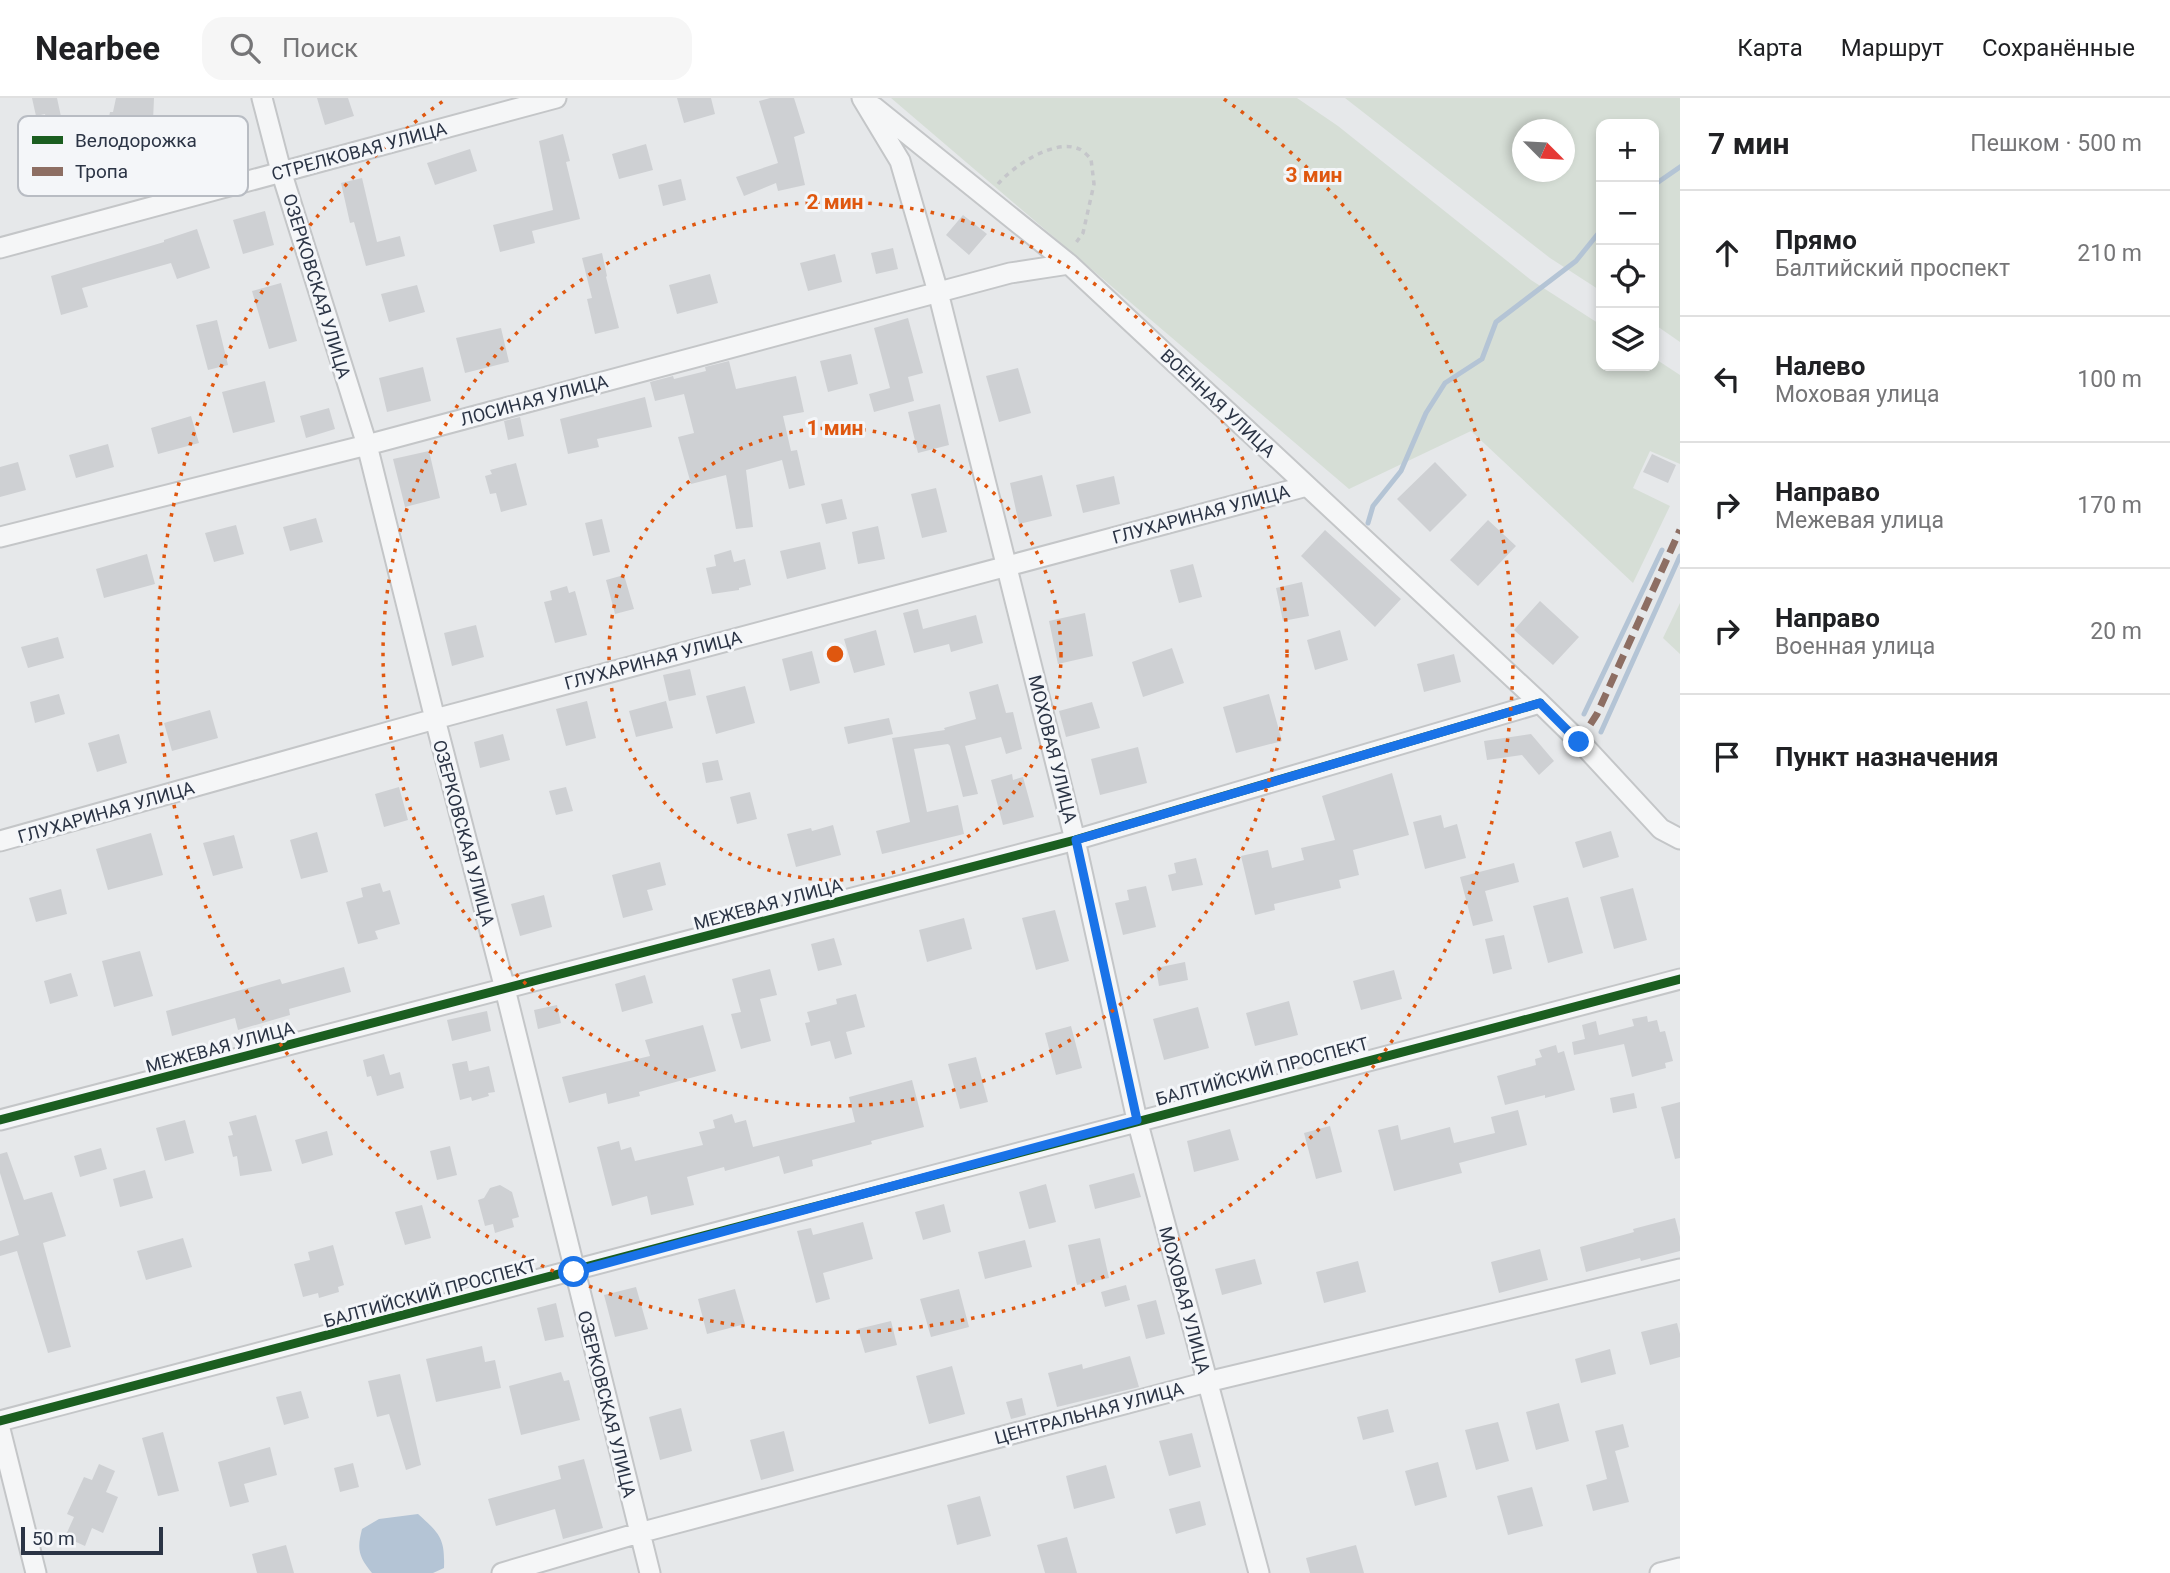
<!DOCTYPE html>
<html lang="ru">
<head>
<meta charset="utf-8">
<style>
  body { margin:0; font-family:Roboto,sans-serif; background:#f6f6f6; color:#202124 }
  .controls { position:absolute; right:21px; top:21px; display:grid; overflow:hidden; border-radius:14px; box-shadow:0 4px 10px #0003 }
  .controls button { width:63px; height:63px; display:grid; place-items:center; padding:0; border:0; border-bottom:2px solid #e0e0e0; background:#fff; color:#202124; font:35px sans-serif }
  .compass { position:absolute; left:1512px; top:21px; width:63px; height:63px; border-radius:50%; background:#fff; box-shadow:0 4px 10px #0003; rotate:114deg }
  .scale { position:absolute; left:21px; bottom:18px; width:142px; box-sizing:border-box; padding-left:7px; border:4px solid #2b3445; border-top:0; font-size:19px; line-height:24px; white-space:nowrap; color:#2b3445; -webkit-text-stroke:5px #f4f6f9; paint-order:stroke }
  .stop { position:absolute; width:21px; height:21px; margin:-16px; border:5px solid #1a73e8; border-radius:50%; background:#fff }
  .stop.end { background:#1a73e8; border-color:#fff; box-shadow:0 2px 7px #0008 }
  .list { margin:0; padding:0; list-style:none }
  h2 { display:flex; justify-content:space-between; align-items:center; height:91px; margin:0; padding:0 28px; font-size:30px }
  h2 small { font-size:23px; font-weight:400; color:#757577 }
  .list li { display:grid; grid-template-columns:46px 1fr auto; gap:21px; align-items:center; box-sizing:border-box; height:126px; padding:0 28px; border-top:2px solid #e0e0e0 }
  .list b { display:block; font-size:26px; white-space:nowrap }
  .list p { margin:0; font-size:23px; white-space:nowrap; color:#757577 }
  .list em { font-size:23px; font-style:normal; color:#757577 }
  .icon { flex:none; width:38px; height:38px; fill:none; stroke:currentColor; stroke-width:2; stroke-linecap:round; stroke-linejoin:round }
  .map { position:relative; flex:none; width:1680px; height:1475px; overflow:hidden }
  header { display:flex; align-items:center; gap:42px; box-sizing:border-box; height:98px; padding:0 35px; background:#fff; border-bottom:2px solid #e0e0e0 }
  header strong { font-size:33px }
  nav { display:flex; gap:38px; margin-inline-start:auto; font-size:24px }
  .search { width:490px; height:63px; background:#f6f6f6; display:flex; align-items:center; gap:18px; box-sizing:border-box; padding:0 24px; border-radius:21px; color:#757577; font-size:26px }
  main { display:flex }
  aside { flex:1; background:#fff }
  .map>svg:first-child { display:block }
  .green { fill:#d6ded6; fill-rule:evenodd }
  .water { fill:#b4c4d5 }
  .lines { fill:none; stroke-linecap:round; stroke-linejoin:round }
  .stream { stroke:#b4c4d5; stroke-width:5 }
  .building { fill:#ced0d3 }
  .street-casing { stroke:#c4c6c8; stroke-width:23 }
  .path { stroke:#c5c6ca; stroke-width:3.5; stroke-dasharray:5 5; stroke-linecap:butt }
  .street { stroke:#f5f6f7; stroke-width:19 }
  .quiet { stroke:#8d6e63; stroke-width:7; stroke-dasharray:14 7; stroke-linecap:butt }
  .cycleway-casing { stroke:#f4f6f9; stroke-width:13 }
  .cycleway { stroke:#1b5e20; stroke-width:9 }
  .route { stroke:#1a73e8; stroke-width:9 }
  .ring { fill:none; stroke:#df570f; stroke-width:3.5; stroke-dasharray:3.5 7 }
  .labels { text-anchor:middle; dominant-baseline:central; stroke-width:6; stroke-linejoin:round; paint-order:stroke }
  .street-label { font-size:18px; fill:#2b3445; stroke:#f4f6f9 }
  .key { fill:#f4f6f9; stroke:#b8bcc3; stroke-width:2 }
  .key-label { font-size:19px; fill:#2b3445 }
  .centre { fill:#df570f; stroke:#f4f6f9; stroke-width:3.5 }
  .ring-label { font-size:21px; text-anchor:middle; font-weight:bold; fill:#df570f; stroke:#f4f6f9; stroke-width:6; stroke-linejoin:round; paint-order:stroke }
</style>
</head>
<body>
<header>
<strong>Nearbee</strong>
<div class="search"><svg class="icon" aria-label="search" viewBox="0 0 24 24"><circle cx="10" cy="10" r="6"/><path d="M15 15l6 6"/></svg>Поиск</div>
<nav><a>Карта</a><a>Маршрут</a><a>Сохранённые</a></nav>
</header>
<main>
<div class="map">
<svg width="1680" height="1475" viewBox="0 0 1680 1475">
  <rect width="100%" height="100%" fill="#e6e8ea"/>
  <path class="green" d="M891,0H1297L1338,28L1531,182L1601,227V268H1654V260L1680,277V366L1650,353L1633,390L1670,408L1633,485L1471,333L1349,391Z
    M1345,0H1680V244L1654,226V26H1601V193L1550,160ZM1522,32H1564V74H1522Z
    M1680,505V556L1663,540Z"/>
  <path class="water" d="M418,1416C440,1436 445,1440 444,1470L433,1475H372C358,1458 357,1451 362,1431L379,1421Z"/>
  <g class="lines">
    <path class="stream" d="M1654,87L1680,69
      M1368,425L1373,408L1401,373L1426,315L1445,285L1482,261L1496,224L1576,163L1601,132
      M1584,616L1662,452
      M1601,634L1680,458"/>
  </g>
  <path class="building" d="M32,0H57L71,65L101,57L107,79L60,92L58,83L52,85L45,56L53,54L45,16L36,18Z
    M116,0H154L153,23L144,57L103,49L110,14H113Z
    M317,0H348L354,18L325,27Z
    M677,0H711L715,16L684,25Z
    M770,0H794L805,35L794,39L805,87L778,93L776,85L744,98L736,79L778,65L759,3Z
    M563,36L570,63L566,64L580,121L532,133L535,145L500,154L493,127L553,112L539,43Z
    M646,46L653,72L619,81L612,56Z
    M470,51L477,73L435,87L427,65Z
    M362,80L377,144L400,138L405,158L366,168L354,124L350,125L341,85Z
    M681,81L686,102L663,108L658,87Z
    M265,113L274,147L243,156L233,122Z
    M963,117L987,136L969,157L946,137Z
    M197,131L210,170L177,181L171,165L82,190L88,209L61,217L51,178L164,144V142Z
    M893,150L898,171L876,176L871,155Z
    M602,155L607,178L606,179L619,230L595,236L587,201L592,200L582,160Z
    M835,156L842,184L808,193L800,165Z
    M710,176L718,205L677,216L669,187Z
    M281,185L297,243L269,251L252,193Z
    M417,187L425,214L389,224L381,196Z
    M908,220L923,275L908,279L914,303L874,314L869,296L890,290L874,230Z
    M217,222L228,267L208,272L196,227Z
    M501,230L509,264L465,275L456,240Z
    M851,256L858,286L828,294L820,263Z
    M729,263L736,291L796,278L804,314L783,318L791,353L797,352L805,387L789,391L782,362L746,372L753,429L736,431L726,377L691,386L678,339L694,335L684,296L655,303L650,284L673,278L674,281L706,273L705,269Z
    M423,269L431,303L387,314L379,280Z
    M1018,270L1031,315L999,324L986,278Z
    M265,283L275,324L233,335L222,294Z
    M645,299L652,329L597,341L599,349L568,356L560,321Z
    M940,306L949,347L918,355L908,314Z
    M329,310L335,331L306,340L300,318Z
    M191,318L199,345L158,356L151,330Z
    M520,319L524,338L508,342L504,323Z
    M108,346L114,369L76,380L69,357Z
    M429,353L440,400L405,409L393,361Z
    M1652,356L1676,367L1668,385L1643,374Z
    M18,364L26,392L0,399V369Z
    M1435,364L1467,397L1430,434L1397,401Z
    M516,365L527,407L501,414L496,395L490,396L485,378L492,376L490,372Z
    M1042,377L1052,418L1019,426L1010,385Z
    M1114,378L1120,406L1083,415L1076,387Z
    M936,390L947,434L922,440L911,396Z
    M842,401L847,421L826,426L821,406Z
    M316,420L323,444L290,453L283,429Z
    M602,421L610,454L593,458L585,425Z
    M1488,422L1516,448L1478,488L1450,462Z
    M236,427L244,456L214,464L205,435Z
    M878,428L885,461L858,466L852,434Z
    M1325,432L1401,501L1375,529L1301,458Z
    M820,444L826,471L787,481L780,453Z
    M731,452L734,464L745,461L751,487L739,490V492L712,496L706,470L716,468L714,457Z
    M147,456L155,486L104,500L96,471Z
    M1193,466L1202,499L1179,505L1170,472Z
    M624,477L634,511L615,516L606,482Z
    M1302,484L1309,518L1283,523L1276,490Z
    M567,488L569,495L575,493L587,537L555,545L544,504L552,502L550,493Z
    M1540,503L1579,539L1553,567L1514,532Z
    M918,511L923,531L976,517L983,545L951,554L949,546L914,555L903,515Z
    M1085,515L1093,558L1058,566L1049,523Z
    M476,527L484,559L452,568L444,535Z
    M876,532L885,567L854,575L844,541Z
    M1340,532L1348,562L1315,572L1307,542Z
    M58,539L64,560L28,570L21,549Z
    M1172,550L1184,585L1143,599L1132,564Z
    M812,553L820,585L790,593L782,561Z
    M1454,556L1461,584L1424,594L1417,566Z
    M690,571L696,597L669,603L663,577Z
    M998,586L1006,615L1013,614L1022,651L1006,656L1001,639L965,648L978,696L963,699L950,648L948,646L914,651L927,714L958,707L964,736L882,756L876,733L910,724L892,640L945,632L944,630L976,621L969,594Z
    M745,588L755,625L716,636L706,598Z
    M59,596L65,616L35,625L30,604Z
    M1269,596L1282,643L1236,655L1223,609Z
    M587,603L596,640L566,648L556,611Z
    M666,603L673,630L636,639L629,613Z
    M1092,604L1100,630L1066,639L1059,613Z
    M210,612L218,640L172,653L164,625Z
    M889,620L893,636L848,646L844,629Z
    M119,636L127,665L97,674L88,645Z
    M503,636L510,662L480,670L474,644Z
    M1531,636L1554,663L1539,677L1522,657L1487,662L1484,643Z
    M1138,649L1147,685L1100,697L1091,661Z
    M718,662L723,682L706,685L702,665Z
    M1392,675L1409,737L1353,752L1359,777L1339,782L1341,790L1274,806L1275,812L1255,817L1241,758L1268,752L1272,770L1304,762L1301,750L1335,742L1322,698Z
    M1012,676L1013,682L1023,679L1034,719L1003,727L991,682Z
    M399,689L408,722L384,729L375,696Z
    M566,689L573,713L556,717L549,693Z
    M750,694L757,721L737,726L730,699Z
    M1441,717L1444,730L1457,726L1466,760L1425,771L1413,724Z
    M833,727L841,757L796,769L787,736L811,730L812,733Z
    M1611,733L1619,759L1583,770L1575,744Z
    M317,734L328,774L301,781L290,742Z
    M151,735L163,777L108,792L96,751Z
    M234,737L243,770L213,778L203,745Z
    M1196,760L1203,787L1172,793L1168,777L1176,775L1174,765Z
    M660,764L666,787L647,792L653,812L623,820L612,777Z
    M1514,765L1519,784L1485,793L1493,823L1473,828L1460,779Z
    M380,785L383,794L390,792L400,826L375,833L378,841L358,846L346,804L363,799L361,790Z
    M1146,788L1156,829L1123,837L1115,805L1129,802L1127,792Z
    M1633,790L1647,842L1614,851L1600,799Z
    M61,791L67,816L36,824L29,800Z
    M544,797L552,829L520,838L511,806Z
    M1568,799L1583,855L1548,865L1533,808Z
    M1055,812L1069,863L1036,872L1022,820Z
    M964,820L972,851L927,864L919,832Z
    M1504,837L1512,871L1493,876L1485,841Z
    M834,840L842,867L818,873L811,846Z
    M140,853L153,898L114,909L102,863Z
    M1185,864L1188,882L1159,888L1156,870Z
    M344,869L351,894L289,911L290,917L238,932L235,920L172,938L166,913L280,881L282,886Z
    M770,871L777,897L760,901L771,943L741,951L731,916L741,914L732,881Z
    M1394,872L1402,901L1361,912L1353,883Z
    M71,875L78,898L50,906L44,883Z
    M645,877L653,905L622,914L615,886Z
    M856,896L865,929L846,934L852,956L835,961L830,943L811,948L805,925L810,924L807,914L837,906L836,901Z
    M1289,903L1298,937L1255,948L1246,915Z
    M557,907L561,925L538,931L534,912Z
    M1198,909L1209,950L1164,962L1153,921Z
    M487,913L491,933L452,943L447,922Z
    M1647,918L1648,924L1657,922L1660,934L1665,933L1673,963L1665,965L1666,970L1632,979L1624,946L1574,957L1572,944L1585,941L1582,927L1596,923L1599,937L1634,928L1632,921Z
    M703,927L716,973L639,994L640,998L608,1006L606,995L569,1005L562,979L650,958L645,942Z
    M1071,928L1082,970L1056,977L1045,935Z
    M1556,947L1558,955L1564,953L1575,992L1545,1000V997L1505,1007L1497,978L1536,967L1535,961L1542,959L1539,952Z
    M384,956L390,977L400,974L404,990L377,998L371,978L367,979L363,962Z
    M976,959L988,1004L960,1011L948,966Z
    M467,963L469,973L489,968L495,994L488,995L489,998L472,1003L471,999L460,1002L452,966Z
    M912,982L924,1029L871,1043L872,1046L812,1062L813,1068L784,1076L779,1058L725,1073L724,1069L687,1079L694,1107L651,1117L647,1098L612,1108L597,1049L619,1043L621,1052L631,1049L635,1063L703,1047L699,1034L715,1030L713,1022L732,1016L735,1025L746,1022L753,1049L855,1024L849,999Z
    M1634,995L1637,1010L1613,1015L1610,1000Z
    M1680,1004V1060L1675,1061L1661,1009Z
    M1518,1012L1527,1047L1459,1065L1462,1075L1394,1093L1378,1032L1398,1027L1401,1042L1450,1029L1454,1045L1495,1035L1491,1019Z
    M256,1017L272,1073L240,1078L237,1058L233,1059L228,1038L233,1037L229,1024Z
    M185,1022L194,1055L165,1063L156,1030Z
    M1330,1028L1342,1074L1316,1081L1304,1035Z
    M1230,1031L1239,1062L1194,1074L1187,1043Z
    M327,1033L333,1057L302,1066L295,1042Z
    M450,1048L457,1077L437,1082L430,1053Z
    M101,1050L107,1071L80,1079L74,1058Z
    M7,1054L24,1102L52,1094L66,1138L43,1145L71,1249L48,1255L17,1153L0,1158V1143L19,1137L0,1075V1056Z
    M145,1072L153,1100L120,1109L113,1081Z
    M1134,1075L1141,1099L1095,1111L1089,1087Z
    M1046,1086L1056,1124L1029,1131L1019,1094Z
    M500,1087L512,1094L519,1119L512,1121L514,1129L495,1135L493,1126L485,1128L478,1102L484,1100L490,1090Z
    M944,1106L951,1134L923,1142L915,1114Z
    M422,1107L431,1140L405,1147L395,1114Z
    M1675,1120L1680,1139V1153L1641,1163L1640,1160L1586,1174L1580,1149L1634,1134L1633,1131Z
    M863,1124L873,1161L823,1175L830,1201L816,1205L797,1133L811,1130L813,1137Z
    M183,1140L192,1169L146,1182L137,1153Z
    M1100,1140L1109,1180L1077,1187L1068,1147Z
    M1025,1142L1032,1169L985,1181L978,1154Z
    M333,1147L344,1187L338,1189L339,1194L319,1200L318,1195L303,1199L294,1166L310,1162L308,1154Z
    M1540,1151L1548,1182L1499,1195L1491,1164Z
    M1255,1161L1262,1186L1222,1197L1215,1171Z
    M1358,1163L1366,1194L1324,1205L1316,1174Z
    M1126,1187L1130,1202L1105,1209L1101,1194Z
    M636,1189L648,1231L615,1239L604,1197Z
    M735,1191L745,1226L707,1236L698,1201Z
    M959,1191L969,1229L931,1239L920,1201Z
    M1156,1202L1165,1236L1146,1241L1137,1207Z
    M556,1205L564,1239L545,1243L537,1210Z
    M891,1223L897,1247L865,1255L858,1231Z
    M1677,1225L1680,1236V1259L1650,1267L1641,1234Z
    M482,1248L485,1264L495,1262L501,1290L436,1304L426,1261Z
    M1610,1251L1616,1276L1581,1285L1575,1261Z
    M1130,1258L1139,1289L1057,1309L1048,1275L1082,1266L1083,1271Z
    M952,1268L965,1316L929,1326L916,1278Z
    M561,1274L564,1283L569,1282L580,1322L521,1337L509,1288Z
    M400,1276L421,1367L406,1372L389,1316L377,1319L368,1283Z
    M301,1293L309,1320L284,1327L276,1299Z
    M1022,1300L1026,1317L1011,1321L1006,1304Z
    M1559,1305L1569,1343L1536,1352L1526,1314Z
    M681,1310L692,1353L660,1362L649,1319Z
    M1388,1311L1394,1334L1363,1342L1357,1319Z
    M1498,1324L1509,1363L1476,1372L1465,1332Z
    M1623,1326L1629,1349L1615,1353L1629,1404L1593,1413L1586,1387L1607,1381L1595,1333Z
    M784,1333L794,1373L761,1382L750,1342Z
    M163,1334L179,1393L158,1398L142,1340Z
    M1192,1335L1201,1369L1169,1378L1159,1343Z
    M270,1349L277,1377L244,1386L249,1404L230,1409L218,1364Z
    M584,1361L603,1430L563,1441L555,1411L496,1428L488,1401L561,1381L558,1368Z
    M1438,1364L1447,1399L1415,1408L1405,1373Z
    M353,1365L359,1389L340,1394L334,1370Z
    M99,1366L115,1373L106,1394L118,1399L103,1435L92,1430L85,1448L65,1439L74,1419L67,1416L84,1379L92,1382Z
    M1106,1367L1115,1400L1074,1411L1066,1378Z
    M1532,1389L1543,1428L1508,1437L1497,1398Z
    M980,1398L991,1438L957,1447L947,1407Z
    M1200,1403L1206,1427L1176,1436L1169,1411Z
    M1067,1439L1077,1475H1045L1037,1447Z
    M286,1447L294,1475H257L252,1456Z
    M1356,1447L1364,1475H1310L1306,1460Z"/>
  <g class="lines">
    <g class="street-casing">
      <path id="street" d="M262,0L281,73L367,347L435,621L505,891L650,1475
        M862,0L900,63L938,194L1075,742L1137,1022L1259,1475
        M874,9L1069,166L1540,605L1586,650L1661,731L1680,741
        M0,150L556,0
        M0,439L367,347L1010,175L1069,166
        M0,743L435,621L1307,388
        M0,1022L1075,742L1540,605
        M0,1323C560,1177 1120,1027 1680,881
        M0,1331L36,1475
        M502,1475L639,1435L1207,1284L1680,1171
        M1660,1475L1680,1470"/>
    </g>
    <path class="path" d="M998,86C1013,68 1055,40 1079,51C1083,52 1088,58 1091,61L1094,86L1083,135L1075,146"/>
    <use href="#street" class="street"/>
    <path class="quiet" d="M1579,644L1597,616L1680,432"/>
    <g class="cycleway-casing">
      <path id="cycleway" d="M0,1022L1075,742L1540,605
        M0,1323C560,1177 1120,1027 1680,881"/>
    </g>
    <use href="#cycleway" class="cycleway"/>
  </g>
  <g class="lines">
    <path class="route" d="M574,1174L1137,1022L1076,742L1540,605L1579,644"/>
  </g>
  <g class="ring">
    <circle cx="835" cy="556" r="226"/>
    <circle cx="835" cy="556" r="452"/>
    <path d="M1224 1A678 678 0 1 1 446 1"/>
  </g>
  <g class="labels">
    <g class="street-label">
      <text transform="translate(359 53) rotate(-15)">СТРЕЛКОВАЯ УЛИЦА</text>
      <text transform="translate(317 188) rotate(73)">ОЗЕРКОВСКАЯ УЛИЦА</text>
      <text transform="translate(534 302) rotate(-15)">ЛОСИНАЯ УЛИЦА</text>
      <text transform="translate(1218 305) rotate(43)">ВОЕННАЯ УЛИЦА</text>
      <text transform="translate(1201 416) rotate(-15)">ГЛУХАРИНАЯ УЛИЦА</text>
      <text transform="translate(653 562) rotate(-15)">ГЛУХАРИНАЯ УЛИЦА</text>
      <text transform="translate(1053 651) rotate(76)">МОХОВАЯ УЛИЦА</text>
      <text transform="translate(106 714) rotate(-16)">ГЛУХАРИНАЯ УЛИЦА</text>
      <text transform="translate(464 735) rotate(75)">ОЗЕРКОВСКАЯ УЛИЦА</text>
      <text transform="translate(768 806) rotate(-15)">МЕЖЕВАЯ УЛИЦА</text>
      <text transform="translate(220 949) rotate(-15)">МЕЖЕВАЯ УЛИЦА</text>
      <text transform="translate(1262 973) rotate(-15)">БАЛТИЙСКИЙ ПРОСПЕКТ</text>
      <text transform="translate(430 1195) rotate(-15)">БАЛТИЙСКИЙ ПРОСПЕКТ</text>
      <text transform="translate(1185 1202) rotate(75)">МОХОВАЯ УЛИЦА</text>
      <text transform="translate(607 1306) rotate(76)">ОЗЕРКОВСКАЯ УЛИЦА</text>
      <text transform="translate(1089 1315) rotate(-15)">ЦЕНТРАЛЬНАЯ УЛИЦА</text>
    </g>
  </g>
  <rect x="18" y="18" width="230" height="80" rx="10" class="key"/>
  <rect x="32" y="38" width="31" height="8" fill="#1b5e20"/>
  <rect x="32" y="69" width="31" height="9" fill="#8d6e63"/>
  <g class="key-label">
    <text x="75" y="49">Велодорожка</text>
    <text x="75" y="80">Тропа</text>
  </g>
  <circle cx="835" cy="556" r="10" class="centre"/>
  <g class="ring-label">
    <text x="1314" y="84">3 мин</text>
    <text x="835" y="111">2 мин</text>
    <text x="835" y="337">1 мин</text>
  </g>
</svg>
<div class="controls">
<button>+</button>
<button>−</button>
<button><svg class="icon" aria-label="locate" viewBox="0 0 24 24"><circle cx="12" cy="12" r="6"/><path d="M12 2v4M12 18v4M2 12h4M18 12h4"/></svg></button>
<button><svg class="icon" aria-label="layers" viewBox="0 0 24 24"><path d="M12 4l9 5-9 5-9-5zM3 14l9 5 9-5"/></svg></button>
</div>
<svg class="compass" viewBox="-18 -18 36 36"><path d="M0-13l5 13h-10z" fill="#e53935"/><path d="M0 13l5-13h-10z" fill="#757577"/></svg>
<div class="scale">50 m</div>
<div class="stop" style="left:574px;top:1174px"></div>
<div class="stop end" style="left:1579px;top:644px"></div>
</div>
<aside>
<h2>7 мин<small>Пешком · 500 m</small></h2>
<ul class="list">
<li><svg class="icon" aria-label="ahead" viewBox="0 0 24 24"><path d="M12 20V5M6 11l6-6 6 6"/></svg><div><b>Прямо</b><p>Балтийский проспект</p></div><em>210 m</em></li>
<li><svg class="icon" aria-label="left" viewBox="0 0 24 24"><path d="M17 20v-9H6M10 6l-5 5 5 5"/></svg><div><b>Налево</b><p>Моховая улица</p></div><em>100 m</em></li>
<li><svg class="icon" aria-label="right" viewBox="0 0 24 24"><path d="M7 20v-9h11M14 6l5 5-5 5"/></svg><div><b>Направо</b><p>Межевая улица</p></div><em>170 m</em></li>
<li><svg class="icon" aria-label="right" viewBox="0 0 24 24"><path d="M7 20v-9h11M14 6l5 5-5 5"/></svg><div><b>Направо</b><p>Военная улица</p></div><em>20 m</em></li>
<li><svg class="icon" aria-label="arrive" viewBox="0 0 24 24"><path d="M6 21V4h12l-3 4 3 4H6"/></svg><div><b>Пункт назначения</b></div></li>
</ul>
</aside>
</main>
</body>
</html>
